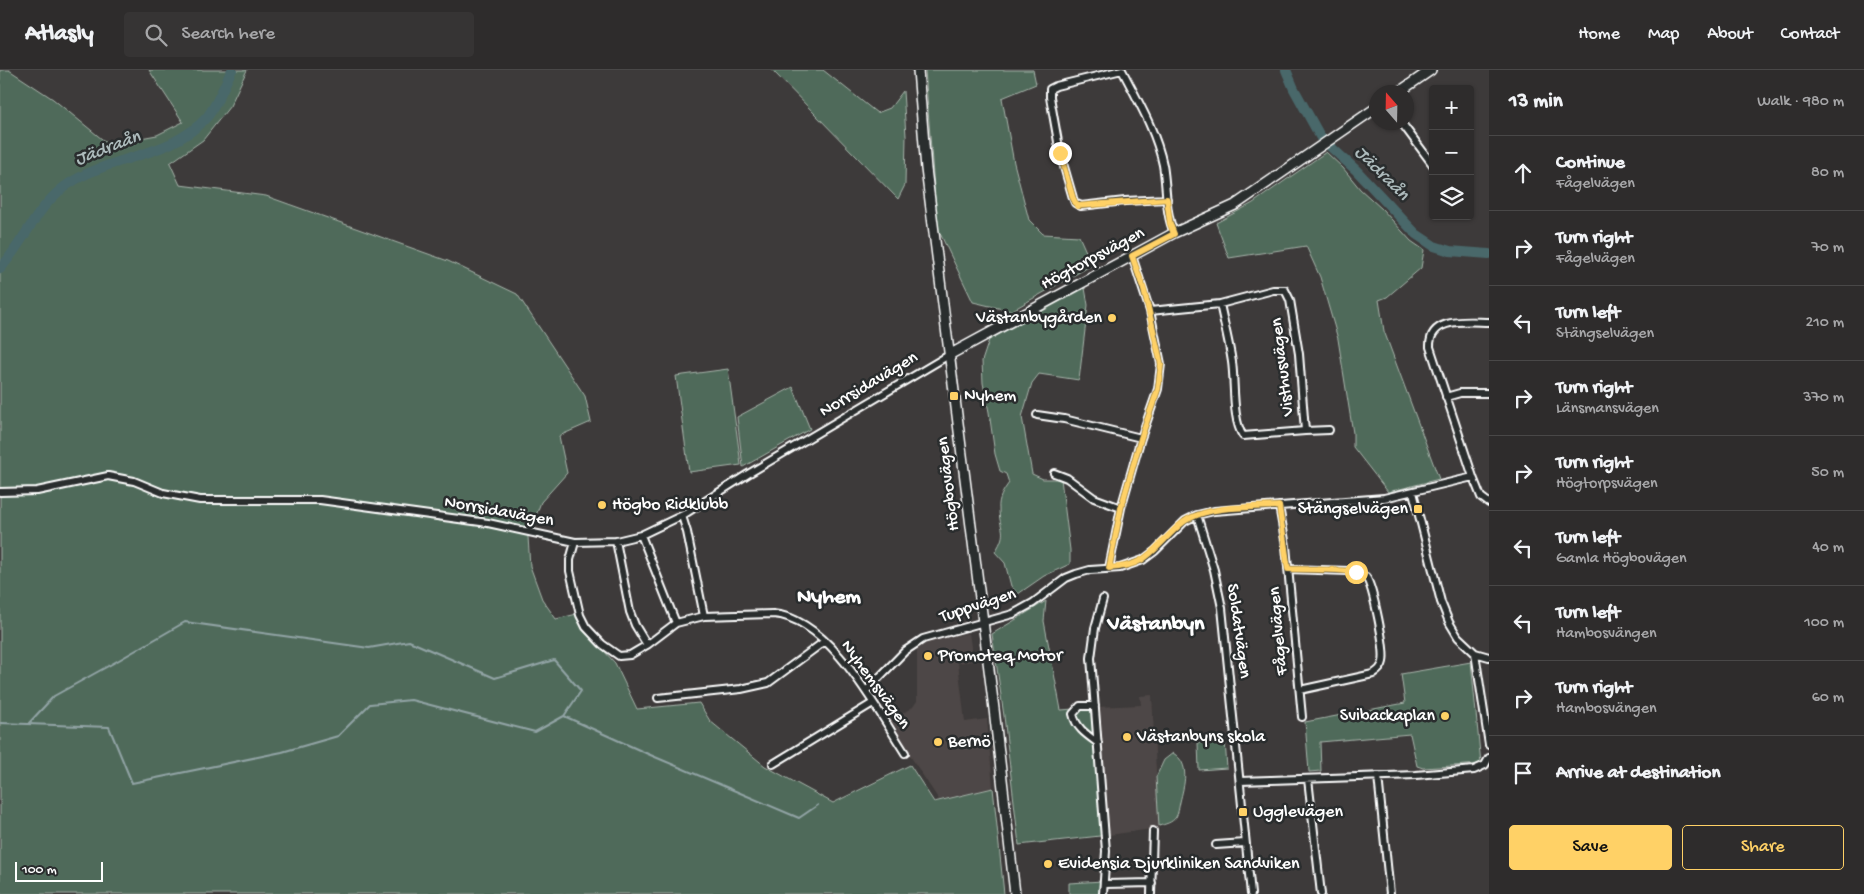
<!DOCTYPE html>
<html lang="en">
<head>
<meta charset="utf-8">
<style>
  body { margin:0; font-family:"Gochi Hand",sans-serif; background:#363434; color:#f1f3f6 }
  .controls { position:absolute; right:15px; top:15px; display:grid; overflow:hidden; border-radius:5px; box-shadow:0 1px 4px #0004 }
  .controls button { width:45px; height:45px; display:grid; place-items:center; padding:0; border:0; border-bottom:1px solid #494848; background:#2e2c2c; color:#f1f3f6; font:25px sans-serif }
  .compass { position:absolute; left:1369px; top:15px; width:45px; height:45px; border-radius:50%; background:#2e2c2c; box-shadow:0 1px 4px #0004; rotate:340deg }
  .scale { position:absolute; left:15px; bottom:12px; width:88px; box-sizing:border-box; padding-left:5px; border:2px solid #fff; border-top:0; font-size:14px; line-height:18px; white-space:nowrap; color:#fff; -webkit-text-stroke:4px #2a2d2e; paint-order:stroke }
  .stop { position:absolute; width:15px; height:15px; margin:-11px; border:4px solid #ffd166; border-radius:50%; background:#fff }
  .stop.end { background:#ffd166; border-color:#fff; box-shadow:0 1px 5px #0008 }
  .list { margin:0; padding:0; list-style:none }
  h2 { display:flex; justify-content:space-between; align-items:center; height:65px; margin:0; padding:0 20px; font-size:21px }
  h2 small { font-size:16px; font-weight:400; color:#a7a7a9 }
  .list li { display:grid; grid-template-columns:32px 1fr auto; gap:15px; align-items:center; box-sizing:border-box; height:75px; padding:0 20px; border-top:1px solid #494848 }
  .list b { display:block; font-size:19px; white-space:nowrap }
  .list p { margin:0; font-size:16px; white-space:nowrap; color:#a7a7a9 }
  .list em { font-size:16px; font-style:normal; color:#a7a7a9 }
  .actions { display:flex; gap:10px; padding:15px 20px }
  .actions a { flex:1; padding:11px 0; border:1px solid #ffd166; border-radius:5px; text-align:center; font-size:18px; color:#ffd166 }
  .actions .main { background:#ffd166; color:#111 }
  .icon { flex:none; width:28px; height:28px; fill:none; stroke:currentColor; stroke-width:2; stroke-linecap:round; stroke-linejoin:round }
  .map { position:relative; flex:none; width:1489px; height:824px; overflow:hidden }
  header { display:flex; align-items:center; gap:30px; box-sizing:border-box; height:70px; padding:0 25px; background:#2e2c2c; border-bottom:1px solid #494848 }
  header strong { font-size:24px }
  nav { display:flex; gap:28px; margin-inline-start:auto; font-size:18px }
  .search { width:350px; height:45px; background:#363434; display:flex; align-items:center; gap:12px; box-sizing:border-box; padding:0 18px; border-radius:5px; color:#a7a7a9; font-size:19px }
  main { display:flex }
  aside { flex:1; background:#2e2c2c }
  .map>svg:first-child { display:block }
  .built { fill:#4e4746 }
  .green { fill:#506b5a; stroke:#a8b5ac }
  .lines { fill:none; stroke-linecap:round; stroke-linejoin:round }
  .stream { stroke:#92a4a6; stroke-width:2 }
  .river { stroke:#49676a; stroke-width:10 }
  .street-casing { stroke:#fff; stroke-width:10 }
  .secondary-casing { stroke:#fff; stroke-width:12 }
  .street { stroke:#2a2d2e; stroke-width:6 }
  .secondary { stroke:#2a2d2e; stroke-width:9 }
  .route { stroke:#ffd166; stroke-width:6 }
  .poi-dot { fill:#ffd166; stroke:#2a2d2e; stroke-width:2 }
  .labels { text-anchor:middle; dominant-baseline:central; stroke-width:5; stroke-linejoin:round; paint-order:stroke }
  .street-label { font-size:18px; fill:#fff; stroke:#2a2d2e }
  .poi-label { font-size:18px; fill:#fff; stroke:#2a2d2e; text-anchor:start }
  .water-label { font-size:19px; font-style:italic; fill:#adbbbc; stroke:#2a2d2e }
  .district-label { font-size:22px; font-weight:bold; fill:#fff; stroke:#2a2d2e }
</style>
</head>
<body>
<header>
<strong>Atlasly</strong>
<div class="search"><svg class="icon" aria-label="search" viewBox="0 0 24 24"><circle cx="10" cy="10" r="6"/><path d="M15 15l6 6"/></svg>Search here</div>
<nav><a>Home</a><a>Map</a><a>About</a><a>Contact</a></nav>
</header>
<main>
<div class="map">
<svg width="1489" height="824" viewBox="0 0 1489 824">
  <rect width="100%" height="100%" fill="#3d3a3a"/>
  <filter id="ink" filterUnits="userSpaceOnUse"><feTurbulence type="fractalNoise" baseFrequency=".02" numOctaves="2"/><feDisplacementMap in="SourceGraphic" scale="10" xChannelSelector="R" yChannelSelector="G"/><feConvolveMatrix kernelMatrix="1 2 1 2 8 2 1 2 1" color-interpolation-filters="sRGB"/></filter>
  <g filter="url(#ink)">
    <path class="built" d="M969,563L973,591L958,593L965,652L987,649L993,718L939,730L888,652L913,637L917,631V578L931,571Z
      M1152,625L1159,758L1109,765L1101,697L1097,637L1141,635L1140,626Z"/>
    <path class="green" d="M0,0H9L53,29L108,74L157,65L183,52L149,0H247L230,36L203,70L170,93L180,115L266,126L448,191L517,224L585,326L591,352L559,366L567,403L541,432L528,467L530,496L542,529L556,549L577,544L582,557L615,593L637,639L699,633L710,651L765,696L833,733L910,695L934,732L993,718L1004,824H0Z
      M772,0H823L877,43L890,38L903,21L906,66L905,115L898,129Z
      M925,0H1033L1036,14L1002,28L1014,93L1029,150L1043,164L1079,166L1092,195L1011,241L973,232L937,157Z
      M1326,82L1343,98L1360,119L1382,139L1411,171L1424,180L1421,198L1387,227L1379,230L1384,261L1439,409L1388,422L1353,377V363L1338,269L1320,207L1306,176L1229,188L1216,153L1253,133Z
      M1085,218L1088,235L1079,310L1039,304L1032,313L1022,347L1032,404L1043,409H1061L1070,480V494L1044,506L1018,524L1011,516L1005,493L995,482C1009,460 999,460 999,439C998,429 1003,421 1009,413L1006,404L1000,401L995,384L989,342L983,313L982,291L989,270Z
      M728,299L741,395L689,402L676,306Z
      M793,317L810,359L743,397L737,347Z
      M1046,531L1044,551L1061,640L1097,637L1101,697L1109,765L1019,775L1004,646L992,564Z
      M1471,592L1481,694L1423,698L1417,696L1410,664L1320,672L1321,701L1309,702L1305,652L1405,633L1401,604Z
      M1225,671L1227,698L1199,700L1198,673Z
      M1173,683C1191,694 1184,715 1180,732C1179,737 1178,744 1176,747C1172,753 1165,754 1159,756L1156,707L1164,690Z
      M1103,811L1100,824H1069V813Z"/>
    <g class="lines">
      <path class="stream" d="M0,653L109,657L132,713L282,682L338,666L370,634L411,630L535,662L564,646L648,684L799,748L818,735
        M29,653L54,626L119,590L185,552L369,578L409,571L495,608L554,590L581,621L564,646"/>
      <path class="river" d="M1286,0L1294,19L1321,68L1356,100L1416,164L1434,176L1450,181L1489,184
        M0,199C25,171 37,134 70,113C113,85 172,87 207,47C216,37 225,13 232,0"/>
      <g class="street-casing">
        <path id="street" d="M1122,0L1056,16L1050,19V27L1060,83L1073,128L1075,133L1081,136L1125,131L1167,129
          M1122,0C1138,31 1156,61 1163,95C1167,118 1165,142 1174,163
          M1401,52L1433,95
          M1150,241L1220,234L1273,220H1285L1290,230L1299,284L1305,361L1243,366C1232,350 1235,312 1232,292C1229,272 1224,253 1220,234
          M1489,252C1468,252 1429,246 1430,277L1473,407L1481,427L1489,433
          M1446,327L1460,323H1489
          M1037,345L1064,349L1141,368
          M1305,361L1329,360
          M1054,403L1067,408L1094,428L1121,438
          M0,422L37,421L108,406L134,411L163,423L200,430H320L488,453L575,472L616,471L641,465L683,445L748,404L949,285
          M1413,422L1441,532L1449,552L1458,567L1475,583L1489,587
          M1279,436L1286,476L1302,647
          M1197,445L1214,500L1222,538L1251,824
          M682,446L687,462L704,546L773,544C830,548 877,640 905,683
          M641,465L676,553
          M616,471L630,542L635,555L647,575L676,553L704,546
          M575,472L570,490V501L580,545L586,557L602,574L619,586L630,585L647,575
          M1109,498L1121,438L1141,368L1158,319L1161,294L1150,241L1132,186
          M1288,499L1349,501L1366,507C1373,517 1386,580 1383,592C1382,598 1378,601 1373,604L1300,620
          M1103,529L1095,558L1091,588L1106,781L1103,824
          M1475,583L1489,675
          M866,621L905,581L923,569L1013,544L1033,533L1066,508L1076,504L1090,500L1120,498L1143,490L1155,481L1185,451L1197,445L1214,441L1384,428L1473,407
          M658,628L741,619L768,613L825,571
          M1095,636H1080L1073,644C1076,658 1087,665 1098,673
          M773,694L873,633
          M1378,706L1390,824
          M1308,709L1321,824
          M1240,711L1416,705L1474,700L1485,695L1489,688
          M1216,775L1245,773
          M1105,814L1152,813
          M1151,824L1153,761"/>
      </g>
      <g class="secondary-casing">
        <path id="secondary" d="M918,0L926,99L994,639L1015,824
          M1399,22L1431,0
          M949,285L1174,163L1235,135L1376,38"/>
      </g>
      <use href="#street" class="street"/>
      <use href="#secondary" class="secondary"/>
    </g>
  </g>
  <g class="lines" filter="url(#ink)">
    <path class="route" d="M1060,83L1073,128L1077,136L1167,129L1170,154L1174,164L1132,186L1144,220L1161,294L1158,319L1141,368L1121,438L1109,498C1143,496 1149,485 1170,464C1176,458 1181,453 1188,449C1215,435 1249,438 1279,436L1288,499L1336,500L1356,502"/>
  </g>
  <g class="poi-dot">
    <circle cx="1112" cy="248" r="5"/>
    <rect x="949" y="321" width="10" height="10" rx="2.5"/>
    <circle cx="602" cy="435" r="5"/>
    <rect x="1413" y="434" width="10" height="10" rx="2.5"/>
    <circle cx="928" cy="586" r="5"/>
    <circle cx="1445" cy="646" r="5"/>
    <circle cx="1127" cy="667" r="5"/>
    <circle cx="938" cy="672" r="5"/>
    <rect x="1238" y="737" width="10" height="10" rx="2.5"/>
    <circle cx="1048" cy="794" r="5"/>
  </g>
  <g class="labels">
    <g class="street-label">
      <text transform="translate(1093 189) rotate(-28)">Högtorpsvägen</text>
      <text transform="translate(1283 297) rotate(-97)">Visthusvägen</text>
      <text transform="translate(869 315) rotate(-31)">Norrsidavägen</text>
      <text transform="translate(949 414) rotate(-97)">Högbovägen</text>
      <text transform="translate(499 442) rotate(10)">Norrsidavägen</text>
      <text transform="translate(978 536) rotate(-18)">Tuppvägen</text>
      <text transform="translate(1238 561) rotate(82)">Soldatvägen</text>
      <text transform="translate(1279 561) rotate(-95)">Fågelvägen</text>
      <text transform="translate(875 615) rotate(54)">Nyhemsvägen</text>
    </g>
    <g class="poi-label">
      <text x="1102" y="248" text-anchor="end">Västanbygården</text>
      <text x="964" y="326">Nyhem</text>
      <text x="612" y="435">Högbo Ridklubb</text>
      <text x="1408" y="439" text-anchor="end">Stängselvägen</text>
      <text x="938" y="586">Promoteq Motor</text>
      <text x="1435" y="646" text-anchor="end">Svibackaplan</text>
      <text x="1137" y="667">Västanbyns skola</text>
      <text x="948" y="672">Bernö</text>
      <text x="1253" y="742">Ugglevägen</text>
      <text x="1058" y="794">Evidensia Djurkliniken Sandviken</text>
    </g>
    <g class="water-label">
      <text transform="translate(108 79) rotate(-21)">Jädraån</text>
      <text transform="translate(1381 104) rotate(45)">Jädraån</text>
    </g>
    <g class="district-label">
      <text x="829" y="528">Nyhem</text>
      <text x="1156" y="555">Västanbyn</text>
    </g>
  </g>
</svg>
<div class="controls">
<button>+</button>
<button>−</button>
<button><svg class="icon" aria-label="layers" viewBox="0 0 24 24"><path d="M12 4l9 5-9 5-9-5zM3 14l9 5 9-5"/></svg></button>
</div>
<svg class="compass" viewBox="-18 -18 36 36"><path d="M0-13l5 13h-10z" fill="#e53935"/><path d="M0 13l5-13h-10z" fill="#a7a7a9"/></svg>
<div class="scale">100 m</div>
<div class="stop" style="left:1356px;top:502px"></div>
<div class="stop end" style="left:1060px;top:83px"></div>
</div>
<aside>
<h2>13 min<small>Walk · 980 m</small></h2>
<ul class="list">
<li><svg class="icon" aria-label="ahead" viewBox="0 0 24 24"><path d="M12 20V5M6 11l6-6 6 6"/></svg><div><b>Continue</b><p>Fågelvägen</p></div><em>80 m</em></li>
<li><svg class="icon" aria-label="right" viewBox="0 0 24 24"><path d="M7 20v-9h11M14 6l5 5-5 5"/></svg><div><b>Turn right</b><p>Fågelvägen</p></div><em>70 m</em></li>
<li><svg class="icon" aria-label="left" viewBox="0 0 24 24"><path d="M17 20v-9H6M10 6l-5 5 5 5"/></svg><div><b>Turn left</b><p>Stängselvägen</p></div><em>210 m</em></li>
<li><svg class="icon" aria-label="right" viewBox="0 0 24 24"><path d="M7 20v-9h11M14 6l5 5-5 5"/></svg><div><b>Turn right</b><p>Länsmansvägen</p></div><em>370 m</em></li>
<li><svg class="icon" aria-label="right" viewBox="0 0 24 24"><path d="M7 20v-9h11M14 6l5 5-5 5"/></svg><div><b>Turn right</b><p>Högtorpsvägen</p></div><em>50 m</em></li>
<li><svg class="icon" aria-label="left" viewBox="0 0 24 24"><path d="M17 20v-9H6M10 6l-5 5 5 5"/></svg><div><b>Turn left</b><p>Gamla Högbovägen</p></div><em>40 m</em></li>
<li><svg class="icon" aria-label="left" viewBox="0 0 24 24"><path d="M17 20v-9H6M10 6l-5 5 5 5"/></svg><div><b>Turn left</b><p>Hambosvängen</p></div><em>100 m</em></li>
<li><svg class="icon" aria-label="right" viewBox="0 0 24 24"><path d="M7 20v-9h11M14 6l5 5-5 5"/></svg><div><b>Turn right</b><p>Hambosvängen</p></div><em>60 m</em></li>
<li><svg class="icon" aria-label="arrive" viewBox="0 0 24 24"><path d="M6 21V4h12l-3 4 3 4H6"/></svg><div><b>Arrive at destination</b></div></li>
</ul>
<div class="actions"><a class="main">Save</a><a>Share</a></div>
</aside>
</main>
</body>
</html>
